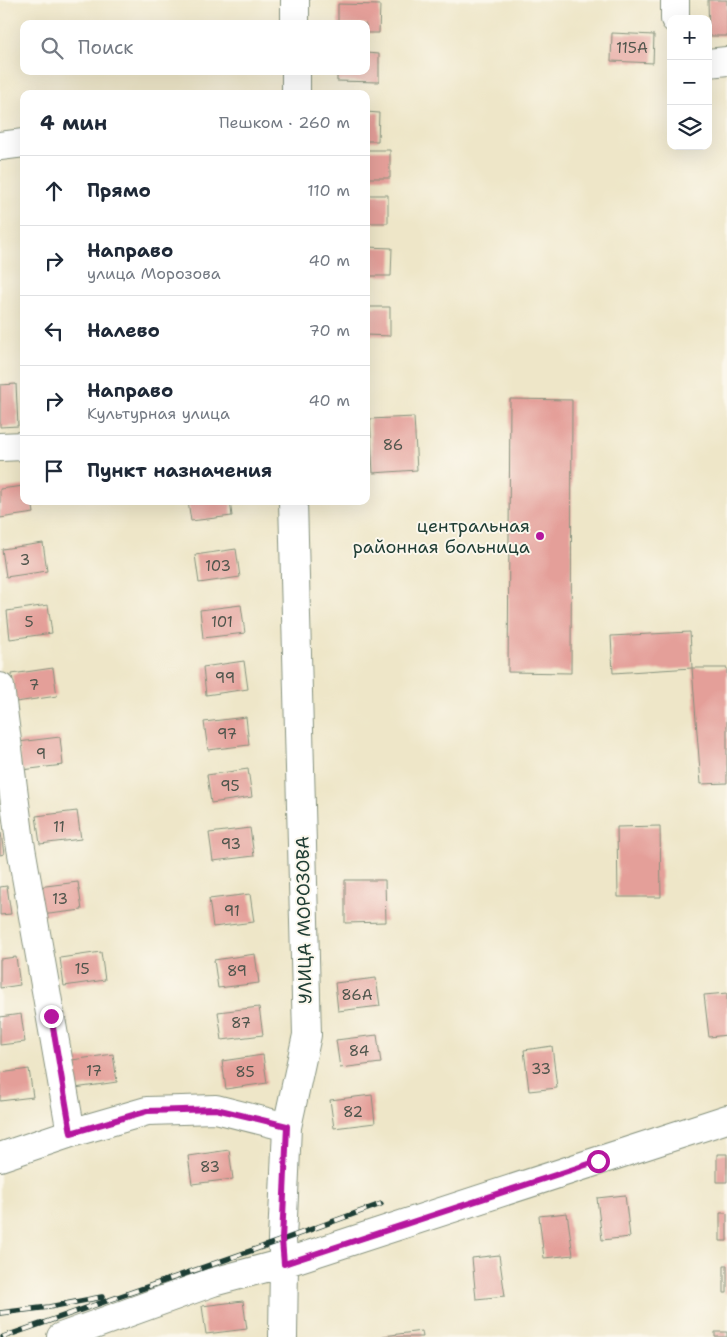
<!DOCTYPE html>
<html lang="ru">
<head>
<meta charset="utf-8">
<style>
  body { margin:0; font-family:"Shantell Sans",sans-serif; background:#f2f2f3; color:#1f2937 }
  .controls { position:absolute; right:15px; top:15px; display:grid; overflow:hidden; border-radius:10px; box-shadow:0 5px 20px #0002 }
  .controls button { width:45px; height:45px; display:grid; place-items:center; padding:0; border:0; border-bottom:1px solid #e0e1e3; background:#fff; color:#1f2937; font:25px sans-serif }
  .stop { position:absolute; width:15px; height:15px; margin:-11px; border:4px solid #b5179e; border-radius:50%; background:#fff }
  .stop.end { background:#b5179e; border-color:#fff; box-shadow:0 1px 5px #0008 }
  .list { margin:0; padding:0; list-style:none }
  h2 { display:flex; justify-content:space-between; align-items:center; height:65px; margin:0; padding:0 20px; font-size:21px }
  h2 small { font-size:16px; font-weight:400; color:#747a83 }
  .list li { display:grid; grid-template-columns:32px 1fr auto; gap:15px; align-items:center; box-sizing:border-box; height:70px; padding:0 20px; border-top:1px solid #e0e1e3 }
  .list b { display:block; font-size:19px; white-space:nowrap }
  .list p { margin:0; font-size:16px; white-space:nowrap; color:#747a83 }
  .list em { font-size:16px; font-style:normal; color:#747a83 }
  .icon { flex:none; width:28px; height:28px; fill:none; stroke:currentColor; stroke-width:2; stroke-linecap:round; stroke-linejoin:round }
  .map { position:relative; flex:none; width:727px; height:1337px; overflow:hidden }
  .search { position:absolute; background:#fff; box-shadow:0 5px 20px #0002; left:20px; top:20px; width:350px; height:55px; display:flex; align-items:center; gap:12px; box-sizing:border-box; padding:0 18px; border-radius:10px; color:#747a83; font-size:19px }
  .panel { position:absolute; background:#fff; box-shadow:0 5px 20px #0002; left:20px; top:90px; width:350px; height:415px; border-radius:10px }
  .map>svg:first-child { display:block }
  .building { fill:#e49f99 }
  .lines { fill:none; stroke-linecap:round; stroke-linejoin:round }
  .minor-casing { stroke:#86927e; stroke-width:30 }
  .minor { stroke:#fff; stroke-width:28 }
  .rail-casing { stroke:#1f3d34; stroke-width:5.5 }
  .rail { stroke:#fbf7ec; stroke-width:4; stroke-dasharray:11; stroke-linecap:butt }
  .route { stroke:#b5179e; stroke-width:6 }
  .poi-dot { fill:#b5179e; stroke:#fbf7ec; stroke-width:2 }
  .labels { text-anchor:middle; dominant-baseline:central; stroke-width:4; stroke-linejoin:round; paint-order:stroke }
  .number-label { font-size:15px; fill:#50564d }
  .poi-label { font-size:18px; fill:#1f3d34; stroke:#fbf7ec; text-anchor:end }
  .street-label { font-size:18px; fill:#1f3d34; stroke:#fbf7ec }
</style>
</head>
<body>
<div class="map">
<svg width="727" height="1337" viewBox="0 0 727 1337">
  <rect width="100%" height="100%" fill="#fbf7ec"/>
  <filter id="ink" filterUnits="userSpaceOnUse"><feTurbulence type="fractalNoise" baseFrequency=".02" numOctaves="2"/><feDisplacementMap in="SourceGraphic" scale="10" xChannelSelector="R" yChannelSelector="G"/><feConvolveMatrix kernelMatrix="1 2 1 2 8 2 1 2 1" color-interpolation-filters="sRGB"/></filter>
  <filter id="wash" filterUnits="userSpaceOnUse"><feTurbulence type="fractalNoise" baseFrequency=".0096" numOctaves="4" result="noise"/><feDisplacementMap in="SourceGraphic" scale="20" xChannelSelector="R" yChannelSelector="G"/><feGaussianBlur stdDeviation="1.12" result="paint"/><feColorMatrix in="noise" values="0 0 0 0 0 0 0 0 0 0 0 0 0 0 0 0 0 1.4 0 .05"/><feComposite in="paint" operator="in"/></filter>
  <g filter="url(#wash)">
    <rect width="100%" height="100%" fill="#eee6c8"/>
    <g id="blocks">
      <path class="building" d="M708,0H727V36H709Z
        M338,4L380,5L379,33H366V24H338Z
        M612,33L654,35L653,63L611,61Z
        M366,53L379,54V82L337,81V71H366Z
        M366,112L379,113L378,141H366Z
        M366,150H390V178H366Z
        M366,195H388V223H366Z
        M366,247L392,248L391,276H366Z
        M366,307H390V336L366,335Z
        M16,384L18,426L0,427V385Z
        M510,399L572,400L571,673L508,672Z
        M414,417L417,470L373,473L370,419Z
        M24,486V501H32L34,513L0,518V489Z
        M188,501H230L232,516L191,521Z
        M43,543L47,571L6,577L2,549Z
        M236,549L240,577L199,583L195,555Z
        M48,605L52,633L10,639L7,611Z
        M241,605L245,633L203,638L200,610Z
        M690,632L692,668L613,673L611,636Z
        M244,661L248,689L206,695L203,667Z
        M53,668L57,696L16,702L12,674Z
        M692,668H727V783L701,784Z
        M246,717L249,745L208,750L204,722Z
        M60,737L63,765L22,770L18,742Z
        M248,769L252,797L211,803L207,775Z
        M77,811L81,839L40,844L36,816Z
        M660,826L661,897H618L617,827Z
        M250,828L254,856L213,861L209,833Z
        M0,833H1L4,854L0,855Z
        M345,880H385L386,922L345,923Z
        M78,882L82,910L41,915L38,887Z
        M7,886L11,914L0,915V887Z
        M250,894L254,922L213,927L209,899Z
        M101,952L105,980L64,986L60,958Z
        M255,954L259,983L218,988L214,960Z
        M16,957L20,985L0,988V959Z
        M376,978L380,1006L338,1011L335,983Z
        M727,993V1035L709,1037L704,995Z
        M259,1007L263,1035L222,1040L218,1012Z
        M21,1014L25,1042L0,1045V1017Z
        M377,1035L381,1063L340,1068L336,1040Z
        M552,1046L557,1088L529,1091L524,1050Z
        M113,1054L117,1082L75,1088L72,1060Z
        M263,1055L267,1083L226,1089L222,1061Z
        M29,1069L33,1097L0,1101V1073Z
        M372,1095L375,1123L334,1128L330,1100Z
        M229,1150L233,1179L192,1184L188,1156Z
        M717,1154H727V1182H717Z
        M625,1195L630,1237L602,1240L597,1198Z
        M567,1213L573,1255L544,1258L539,1216Z
        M720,1213H727V1241H720Z
        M499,1255L505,1296L476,1299L472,1258Z
        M724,1265H727V1293H724Z
        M243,1301L247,1329L206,1334L202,1306Z
        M422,1331L423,1337H383V1336Z
        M715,1332H727V1337H715Z"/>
    </g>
  </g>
  <g filter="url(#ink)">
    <use href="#blocks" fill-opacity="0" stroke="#86927e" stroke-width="1"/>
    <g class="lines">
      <g class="minor-casing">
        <path id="minor" d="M295,0V24
          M675,0V19
          M708,63L727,61
          M296,71V94
          M0,146L24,143
          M0,447L24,446
          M0,687L20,842L71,1133
          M0,1157L71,1133L147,1111L216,1109L287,1127
          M61,1337L213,1282L284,1263L727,1119
          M283,1337L284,1263L282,1240L287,1127L307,1035L293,501"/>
      </g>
      <use href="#minor" class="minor"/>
      <g class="rail-casing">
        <path id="rail" d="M0,1313L49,1307L102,1297
          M3,1337L282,1240L381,1204"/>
      </g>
      <use href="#rail" class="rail"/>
    </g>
  </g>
  <g class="lines" filter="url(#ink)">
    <path class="route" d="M51,1016L71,1133L147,1111L216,1109L287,1126L282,1240L284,1264L598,1161"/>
  </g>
  <circle class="poi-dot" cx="540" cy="536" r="5"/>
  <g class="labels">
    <g class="number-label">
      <text x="632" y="48">115А</text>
      <text x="393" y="445">86</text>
      <text x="25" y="560">3</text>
      <text x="218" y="566">103</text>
      <text x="29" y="622">5</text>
      <text x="222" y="622">101</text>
      <text x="225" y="678">99</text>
      <text x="34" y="685">7</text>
      <text x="227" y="734">97</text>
      <text x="41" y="754">9</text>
      <text x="230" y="786">95</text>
      <text x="59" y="827">11</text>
      <text x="231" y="844">93</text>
      <text x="60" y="899">13</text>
      <text x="232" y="911">91</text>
      <text x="82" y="969">15</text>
      <text x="237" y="971">89</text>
      <text x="357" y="995">86А</text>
      <text x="241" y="1023">87</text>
      <text x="359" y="1051">84</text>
      <text x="541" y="1069">33</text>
      <text x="94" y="1071">17</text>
      <text x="245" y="1072">85</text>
      <text x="353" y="1112">82</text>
      <text x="210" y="1167">83</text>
    </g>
    <g class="poi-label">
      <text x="530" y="526">центральная<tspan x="530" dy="21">районная больница</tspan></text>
    </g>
    <g class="street-label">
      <text transform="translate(304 920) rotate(-91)">УЛИЦА МОРОЗОВА</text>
    </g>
  </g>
</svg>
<div class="controls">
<button>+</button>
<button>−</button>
<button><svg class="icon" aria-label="layers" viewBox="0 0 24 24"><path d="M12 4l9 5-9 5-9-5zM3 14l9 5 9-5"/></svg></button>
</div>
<div class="stop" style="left:598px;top:1161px"></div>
<div class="stop end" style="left:51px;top:1016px"></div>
<div class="search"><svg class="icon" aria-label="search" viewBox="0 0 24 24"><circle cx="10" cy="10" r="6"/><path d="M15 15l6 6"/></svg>Поиск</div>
<section class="panel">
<h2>4 мин<small>Пешком · 260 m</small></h2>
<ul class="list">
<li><svg class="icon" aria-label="ahead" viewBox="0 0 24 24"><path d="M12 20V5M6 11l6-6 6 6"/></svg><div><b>Прямо</b></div><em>110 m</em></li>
<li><svg class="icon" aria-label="right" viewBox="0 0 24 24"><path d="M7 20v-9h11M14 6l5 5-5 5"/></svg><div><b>Направо</b><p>улица Морозова</p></div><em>40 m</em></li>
<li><svg class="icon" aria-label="left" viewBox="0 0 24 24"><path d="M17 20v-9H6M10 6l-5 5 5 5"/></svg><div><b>Налево</b></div><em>70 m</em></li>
<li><svg class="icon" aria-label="right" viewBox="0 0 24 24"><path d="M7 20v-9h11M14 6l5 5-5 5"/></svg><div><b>Направо</b><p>Культурная улица</p></div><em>40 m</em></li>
<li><svg class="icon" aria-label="arrive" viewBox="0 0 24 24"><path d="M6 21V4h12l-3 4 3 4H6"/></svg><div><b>Пункт назначения</b></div></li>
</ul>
</section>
</div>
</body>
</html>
